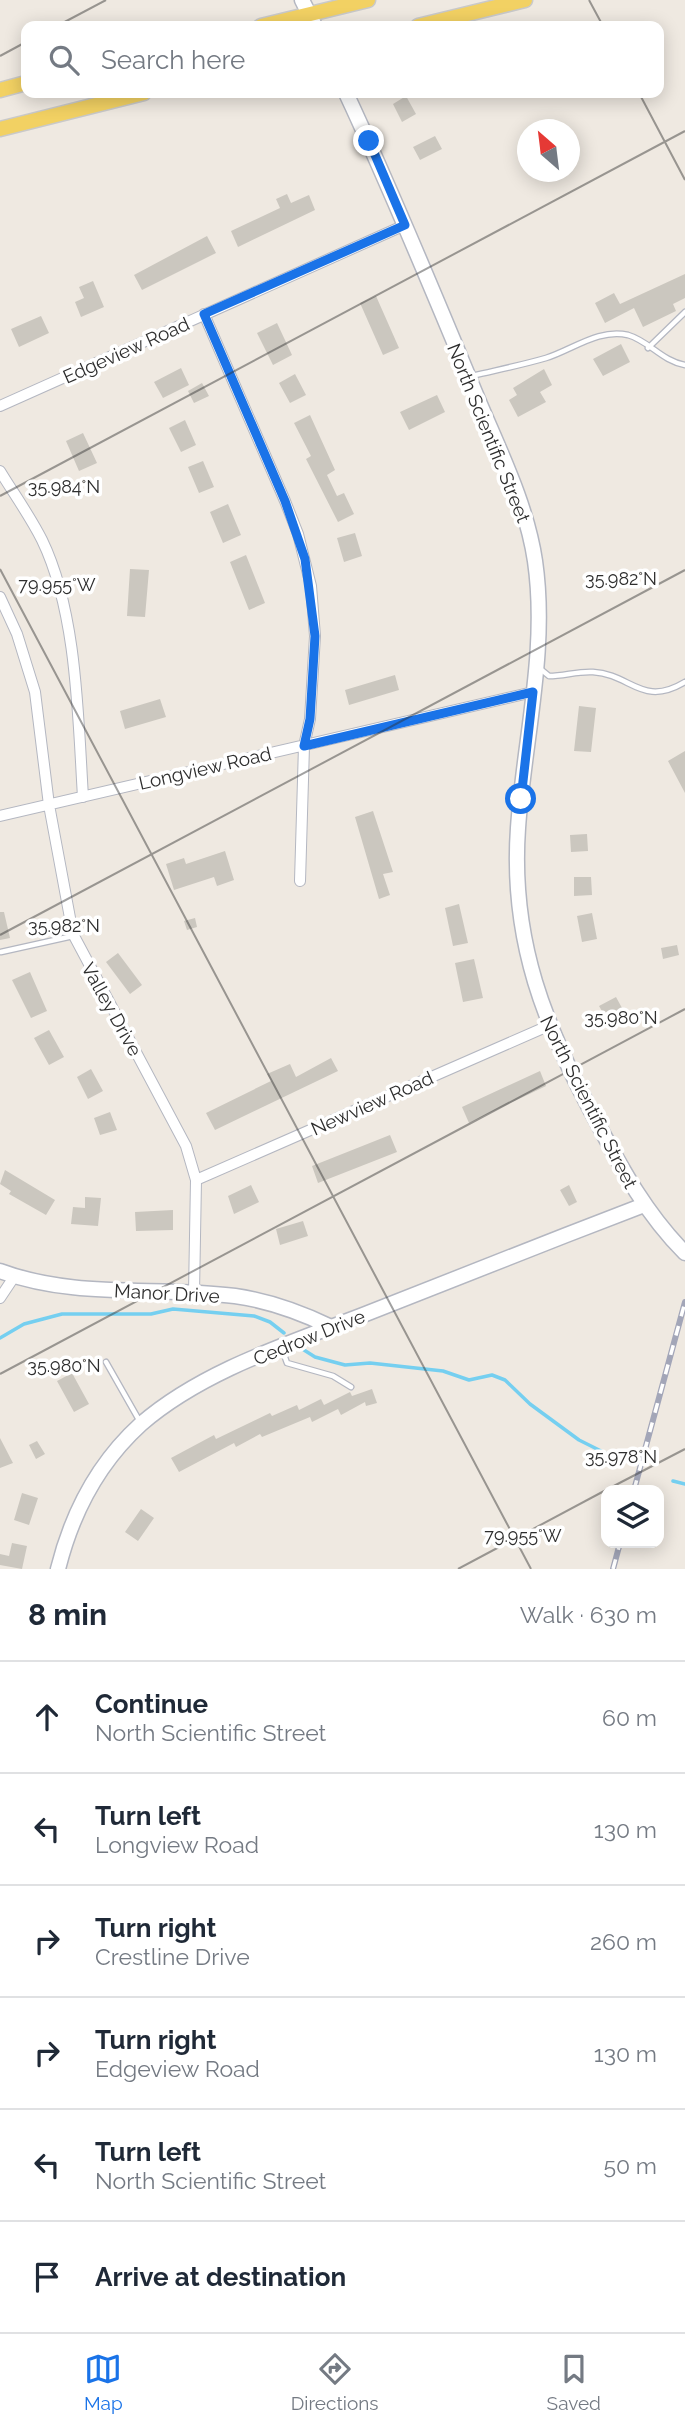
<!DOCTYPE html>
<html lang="en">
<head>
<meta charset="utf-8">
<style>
  body { margin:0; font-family:Raleway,sans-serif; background:#f6f6f7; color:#1f2937 }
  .controls { position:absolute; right:21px; bottom:21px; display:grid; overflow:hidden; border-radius:14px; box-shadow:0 4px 18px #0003 }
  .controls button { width:63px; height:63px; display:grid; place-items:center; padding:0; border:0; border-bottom:2px solid #e0e1e3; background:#fff; color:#1f2937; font:35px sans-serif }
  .compass { position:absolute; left:517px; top:119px; width:63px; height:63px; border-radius:50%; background:#fff; box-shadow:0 4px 18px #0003; rotate:332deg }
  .stop { position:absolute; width:21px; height:21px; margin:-16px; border:5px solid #1a73e8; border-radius:50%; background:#fff }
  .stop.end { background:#1a73e8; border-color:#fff; box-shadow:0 2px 7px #0008 }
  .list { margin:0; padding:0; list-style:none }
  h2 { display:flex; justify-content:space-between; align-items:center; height:91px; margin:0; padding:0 28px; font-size:30px }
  h2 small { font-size:23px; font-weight:400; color:#747a83 }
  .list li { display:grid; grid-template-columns:46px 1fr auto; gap:21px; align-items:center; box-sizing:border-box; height:112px; padding:0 28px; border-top:2px solid #e0e1e3 }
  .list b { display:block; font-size:26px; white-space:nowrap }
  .list p { margin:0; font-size:23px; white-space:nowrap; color:#747a83 }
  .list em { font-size:23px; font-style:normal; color:#747a83 }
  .icon { flex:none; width:38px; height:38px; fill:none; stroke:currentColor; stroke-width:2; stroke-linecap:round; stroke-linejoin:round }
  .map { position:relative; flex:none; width:685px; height:1569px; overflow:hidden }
  .search { position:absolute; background:#fff; box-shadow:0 4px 18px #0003; left:21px; right:21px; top:21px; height:77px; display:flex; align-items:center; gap:18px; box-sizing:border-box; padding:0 24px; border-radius:14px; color:#747a83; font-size:26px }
  .sheet { height:763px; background:#fff }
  nav { display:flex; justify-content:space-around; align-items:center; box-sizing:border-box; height:98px; border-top:2px solid #e0e1e3; background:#fff; font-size:19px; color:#747a83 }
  nav a { display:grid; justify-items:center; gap:4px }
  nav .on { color:#1a73e8 }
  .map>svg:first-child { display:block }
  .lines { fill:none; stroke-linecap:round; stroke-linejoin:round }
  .stream { stroke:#75cff0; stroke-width:3.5 }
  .building { fill:#cbc7bf }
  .lane-casing { stroke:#b4b7c1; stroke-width:7 }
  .street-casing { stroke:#b4b7c1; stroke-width:12 }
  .secondary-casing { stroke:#b4b7c1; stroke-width:17 }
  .primary-casing { stroke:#c9c9c9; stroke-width:17 }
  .lane { stroke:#fff; stroke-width:4.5 }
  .street { stroke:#fff; stroke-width:10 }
  .secondary { stroke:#fff; stroke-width:14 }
  .primary { stroke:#f2d163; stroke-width:14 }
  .rail-casing { stroke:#a3a6b8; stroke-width:6 }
  .rail { stroke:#fff; stroke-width:3.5; stroke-dasharray:10; stroke-linecap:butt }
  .route { stroke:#1a73e8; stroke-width:9 }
  .ticks { fill:none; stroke:#2e2e2e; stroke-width:2; stroke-opacity:0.45 }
  .labels { text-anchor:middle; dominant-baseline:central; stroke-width:7; stroke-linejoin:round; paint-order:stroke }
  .street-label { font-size:19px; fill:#2e2e2e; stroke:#fff }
  .ticks-label { font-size:18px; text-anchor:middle; fill:#2e2e2e; stroke:#fff; stroke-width:7; stroke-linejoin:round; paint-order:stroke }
</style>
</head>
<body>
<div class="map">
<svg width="685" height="1569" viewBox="0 0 685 1569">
  <rect width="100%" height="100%" fill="#efe9e1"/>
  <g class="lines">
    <path class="stream" d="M0,1338L24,1324L62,1314H151L173,1309L254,1316L270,1322L284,1333
      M304,1350L315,1357L345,1365L370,1363L443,1371L469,1380L492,1375L505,1380L530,1404L579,1440L617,1459
      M673,1481L685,1484"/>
  </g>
  <path class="building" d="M406,96L416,114L402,122L393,104Z
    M435,136L442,149L420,160L413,147Z
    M287,194L291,203L309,195L315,210L238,247L231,231L280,208L276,199Z
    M207,236L216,253L142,290L134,275Z
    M685,274V298L673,304L676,311L643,327L634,308L605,323L595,303L614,293L620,304Z
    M93,281L104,307L81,317L75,302L84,298L79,287Z
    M376,296L399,348L383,355L360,303Z
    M41,316L49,333L19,347L11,329Z
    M277,323L292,355L273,365L257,333Z
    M621,344L630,362L603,376L593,359Z
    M181,368L189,385L163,398L154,382Z
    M544,369L552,385L540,392L546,402L518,417L509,400L517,395L513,388Z
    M295,374L306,395L290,403L279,383Z
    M202,383L209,396L194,403L188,391Z
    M437,395L445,412L409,430L400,412Z
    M310,415L335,470L327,475L337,496L344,493L354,514L338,522L306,459L311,456L294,423Z
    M185,420L196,445L181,452L169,428Z
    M83,433L97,463L79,471L66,441Z
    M203,461L214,487L199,493L188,467Z
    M228,504L241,535L223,543L210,512Z
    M355,533L362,556L344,562L337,538Z
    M246,555L265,603L249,610L230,562Z
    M130,569L149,570L145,617L127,616Z
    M395,675L399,690L349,705L345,690Z
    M160,699L166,717L125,729L120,711Z
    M579,706L596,708L591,752L574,751Z
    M685,751V793L668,761Z
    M373,811L393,872L383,874L390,895L379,899L355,817Z
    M587,834L588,851L571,852L570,835Z
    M225,851L234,880L217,886L214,877L174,890L166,864L184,858L186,864Z
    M574,877H591L592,895L574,896Z
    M459,904L468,943L453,946L445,908Z
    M0,912H4L10,938L0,940Z
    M592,913L597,939L582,942L577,916Z
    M195,918L197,927L187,930L184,921Z
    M677,945L679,955L663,959L661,948Z
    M118,953L142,985L130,994L106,962Z
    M474,959L483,998L463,1002L455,963Z
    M30,972L47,1011L31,1018L12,980Z
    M616,997L622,1008L606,1018L599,1006Z
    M49,1030L64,1057L49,1065L34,1038Z
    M331,1058L338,1071L215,1130L206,1113L271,1081L267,1074L290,1064L296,1077Z
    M91,1069L103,1091L88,1099L77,1077Z
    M540,1071L546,1086L469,1123L462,1107Z
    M110,1112L117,1130L100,1135L94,1118Z
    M390,1135L397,1152L318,1183L312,1166Z
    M5,1170L55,1200L46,1215L9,1194L11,1191L0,1184Z
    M251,1185L259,1202L234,1214L228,1196Z
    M569,1185L577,1202L569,1206L560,1190Z
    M85,1197L101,1198L98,1226L71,1224L73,1207L85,1208Z
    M173,1210V1230L136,1231L135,1212Z
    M303,1221L308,1236L280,1245L276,1229Z
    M72,1373L89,1404L74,1412L57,1381Z
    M372,1389L377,1403L366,1406L365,1402L341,1415L338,1409L312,1422L310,1417L262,1437L260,1434L236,1447L234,1443L179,1472L171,1458L214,1435L216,1439L270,1413L272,1416L297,1405L299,1410L321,1399L324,1405L350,1392L352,1396Z
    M0,1438L13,1463L0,1468Z
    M37,1441L45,1454L36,1459L29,1445Z
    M22,1493L38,1498L29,1525L14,1520Z
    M141,1509L154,1518L138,1541L125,1532Z
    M12,1543L27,1546L22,1569L0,1565V1554L9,1556Z"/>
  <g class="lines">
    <g class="lane-casing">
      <path id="lane" d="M648,348L685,312
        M472,376C497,370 522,365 546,358C572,350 599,328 628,335C649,341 662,361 685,365
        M538,667L549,676C564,676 578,671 593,672C631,674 642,708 685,682
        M1,952L73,936
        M282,1349L287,1363L333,1376L351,1387
        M106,1362L139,1420"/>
    </g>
    <g class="street-casing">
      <path id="street" d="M204,314L285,501L298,534L311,586L315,636L310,719L304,746L300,881
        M0,406L405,225
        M0,471C14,494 30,516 42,540C77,612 78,717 83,797
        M0,597L17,634L35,692L49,805L73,934L186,1146L196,1180L194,1293
        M0,816L533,692
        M196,1180L548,1026
        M0,1298L14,1277"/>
    </g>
    <g class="secondary-casing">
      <path id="secondary" d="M302,0L315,26
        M346,93C391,189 431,287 472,385C495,442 526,500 535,561C548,650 524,740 518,828C510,941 545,1027 598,1124C623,1171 647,1215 685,1253
        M0,1271C75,1299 157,1286 235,1296C270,1301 300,1312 331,1327
        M58,1569C72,1513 98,1463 141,1424C202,1371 288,1344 363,1315C456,1278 550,1241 644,1205"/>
    </g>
    <g class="primary-casing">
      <path id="primary" d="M261,26L368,0
        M418,26L525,0
        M0,90L26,83
        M0,129L144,93"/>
    </g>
    <use href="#lane" class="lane"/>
    <use href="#street" class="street"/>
    <use href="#secondary" class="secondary"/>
    <use href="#primary" class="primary"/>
    <g class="rail-casing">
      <path id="rail" d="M634,1490L685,1302
        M613,1569L620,1543"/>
    </g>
    <use href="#rail" class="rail"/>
  </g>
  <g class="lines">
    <path class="route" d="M369,141L405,225L204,314L285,501L305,559L315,636L310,719L304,746L533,692L521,799"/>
  </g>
  <path class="ticks" d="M589,0L603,26M57,26L106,0M0,56L26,42M639,93L685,180M0,496L685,131M0,569L531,1569M0,935L685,570M0,1374L685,1009M606,1490L685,1449M458,1569L606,1490"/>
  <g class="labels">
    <g class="street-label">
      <text transform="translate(126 350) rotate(-24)">Edgeview Road</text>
      <text transform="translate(489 433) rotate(68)">North Scientific Street</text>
      <text transform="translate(205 768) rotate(-13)">Longview Road</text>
      <text transform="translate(112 1009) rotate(61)">Valley Drive</text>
      <text transform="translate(589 1102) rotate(63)">North Scientific Street</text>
      <text transform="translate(372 1103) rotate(-24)">Newview Road</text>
      <text transform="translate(167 1293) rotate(3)">Manor Drive</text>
      <text transform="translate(309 1337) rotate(-22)">Cedrow Drive</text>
    </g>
  </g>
  <g class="ticks-label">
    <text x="64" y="493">35.984°N</text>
    <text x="621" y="585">35.982°N</text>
    <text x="57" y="591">79.955°W</text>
    <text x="64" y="932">35.982°N</text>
    <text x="621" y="1024">35.980°N</text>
    <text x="64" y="1372">35.980°N</text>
    <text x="621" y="1463">35.978°N</text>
    <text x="523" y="1542">79.955°W</text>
  </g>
</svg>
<div class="controls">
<button><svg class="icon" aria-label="layers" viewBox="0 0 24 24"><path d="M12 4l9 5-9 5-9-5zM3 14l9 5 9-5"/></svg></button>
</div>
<svg class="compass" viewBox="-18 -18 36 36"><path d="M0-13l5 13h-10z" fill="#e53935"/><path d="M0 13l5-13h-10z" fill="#747a83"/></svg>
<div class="stop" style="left:521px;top:799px"></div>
<div class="stop end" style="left:369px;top:141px"></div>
<div class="search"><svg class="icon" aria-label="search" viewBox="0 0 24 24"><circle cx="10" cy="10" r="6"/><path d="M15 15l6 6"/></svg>Search here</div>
</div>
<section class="sheet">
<h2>8 min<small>Walk · 630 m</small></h2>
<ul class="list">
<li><svg class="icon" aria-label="ahead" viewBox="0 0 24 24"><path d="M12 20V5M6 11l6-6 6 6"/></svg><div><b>Continue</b><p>North Scientific Street</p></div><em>60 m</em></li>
<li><svg class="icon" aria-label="left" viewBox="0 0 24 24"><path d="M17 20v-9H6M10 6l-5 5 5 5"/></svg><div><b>Turn left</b><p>Longview Road</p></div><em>130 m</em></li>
<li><svg class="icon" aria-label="right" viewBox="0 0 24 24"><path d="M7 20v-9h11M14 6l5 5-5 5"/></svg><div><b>Turn right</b><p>Crestline Drive</p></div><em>260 m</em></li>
<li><svg class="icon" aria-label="right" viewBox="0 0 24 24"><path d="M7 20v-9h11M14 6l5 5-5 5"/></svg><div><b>Turn right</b><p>Edgeview Road</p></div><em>130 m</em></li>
<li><svg class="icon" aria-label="left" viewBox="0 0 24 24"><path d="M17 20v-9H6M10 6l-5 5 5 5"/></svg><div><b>Turn left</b><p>North Scientific Street</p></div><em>50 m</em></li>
<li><svg class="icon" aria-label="arrive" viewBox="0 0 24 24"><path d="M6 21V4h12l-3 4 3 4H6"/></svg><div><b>Arrive at destination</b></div></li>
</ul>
</section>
<nav>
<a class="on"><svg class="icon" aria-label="map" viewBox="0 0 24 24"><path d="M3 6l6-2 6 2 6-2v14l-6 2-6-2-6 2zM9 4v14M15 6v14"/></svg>Map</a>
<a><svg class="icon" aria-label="directions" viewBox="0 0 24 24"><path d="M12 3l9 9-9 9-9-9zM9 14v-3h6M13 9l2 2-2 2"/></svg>Directions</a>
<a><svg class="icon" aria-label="saved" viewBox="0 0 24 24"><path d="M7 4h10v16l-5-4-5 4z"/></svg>Saved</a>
</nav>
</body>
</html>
